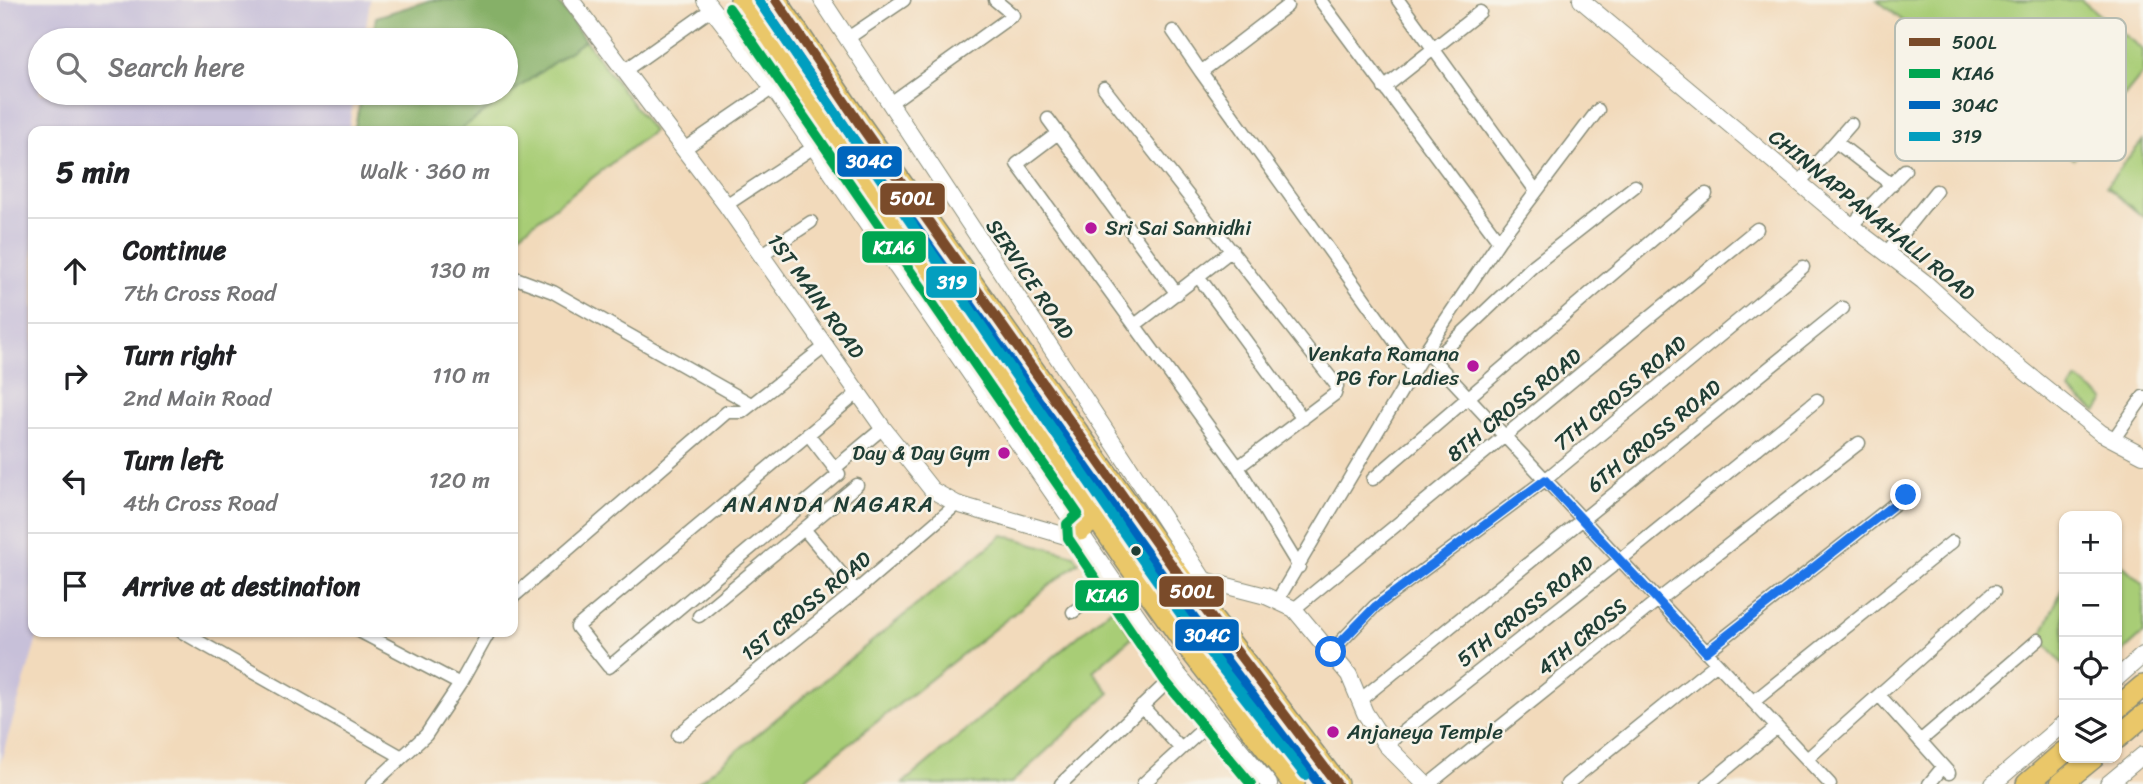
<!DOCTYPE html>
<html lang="en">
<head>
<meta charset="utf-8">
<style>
  body { margin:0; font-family:Sriracha,sans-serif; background:#f2f2f2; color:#202124 }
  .controls { position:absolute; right:21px; bottom:21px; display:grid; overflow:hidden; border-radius:14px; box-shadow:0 2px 5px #0004 }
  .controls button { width:63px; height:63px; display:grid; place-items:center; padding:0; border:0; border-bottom:2px solid #e0e0e0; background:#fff; color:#202124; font:35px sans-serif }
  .stop { position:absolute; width:21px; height:21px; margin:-16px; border:5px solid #1a73e8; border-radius:50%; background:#fff }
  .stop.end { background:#1a73e8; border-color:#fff; box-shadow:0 2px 7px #0008 }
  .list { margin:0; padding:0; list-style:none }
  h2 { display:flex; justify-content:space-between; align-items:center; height:91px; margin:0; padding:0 28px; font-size:30px }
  h2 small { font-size:23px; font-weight:400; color:#757577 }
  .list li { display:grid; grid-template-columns:46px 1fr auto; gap:21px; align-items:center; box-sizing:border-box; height:105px; padding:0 28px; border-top:2px solid #e0e0e0 }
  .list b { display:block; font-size:26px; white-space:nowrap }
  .list p { margin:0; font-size:23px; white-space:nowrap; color:#757577 }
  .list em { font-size:23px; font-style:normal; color:#757577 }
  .icon { flex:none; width:38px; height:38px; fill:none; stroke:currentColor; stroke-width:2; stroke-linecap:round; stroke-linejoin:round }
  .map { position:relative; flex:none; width:2143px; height:784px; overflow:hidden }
  .search { position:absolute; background:#fff; box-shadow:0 2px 5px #0004; left:28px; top:28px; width:490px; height:77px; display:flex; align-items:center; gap:18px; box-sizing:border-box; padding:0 24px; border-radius:38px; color:#757577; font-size:26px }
  .panel { position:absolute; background:#fff; box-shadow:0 2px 5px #0004; left:28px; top:126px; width:490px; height:511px; border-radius:14px }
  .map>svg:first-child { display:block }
  .industrial { fill:#c7c0d9 }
  .green { fill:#a8cd76; stroke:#648555; stroke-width:2 }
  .forest { fill:#86b067; stroke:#52764e; stroke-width:2 }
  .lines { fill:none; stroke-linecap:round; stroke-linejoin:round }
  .minor-casing { stroke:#888c78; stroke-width:15 }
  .tertiary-casing { stroke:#888c78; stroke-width:18 }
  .primary-casing { stroke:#888c78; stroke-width:24 }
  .trunk-casing { stroke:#888c78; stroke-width:24 }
  .minor { stroke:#fff; stroke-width:12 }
  .tertiary { stroke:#fff; stroke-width:16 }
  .primary { stroke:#eac769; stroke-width:21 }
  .trunk { stroke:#eac769; stroke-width:21 }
  .rail-casing { stroke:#1f3d34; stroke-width:7 }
  .rail { stroke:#f7f3e8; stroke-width:4.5; stroke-dasharray:13; stroke-linecap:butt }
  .bus-1-casing { stroke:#f7f3e8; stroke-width:16 }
  .bus-2-casing { stroke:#f7f3e8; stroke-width:16 }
  .bus-3-casing { stroke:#f7f3e8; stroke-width:16 }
  .bus-4-casing { stroke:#f7f3e8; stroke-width:16 }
  .bus-1 { stroke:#7a4b2a; stroke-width:10 }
  .bus-2 { stroke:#00a651; stroke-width:10 }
  .bus-3 { stroke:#0065bd; stroke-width:10 }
  .bus-4 { stroke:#039ebf; stroke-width:10 }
  .route { stroke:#1a73e8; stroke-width:9 }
  .poi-dot { fill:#b5179e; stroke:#f7f3e8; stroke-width:2.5 }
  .bus-dot { fill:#1f3d34; stroke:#f7f3e8; stroke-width:2.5 }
  .labels { text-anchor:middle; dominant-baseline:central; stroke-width:5; stroke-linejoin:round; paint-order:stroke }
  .street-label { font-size:21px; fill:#1f3d34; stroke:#f7f3e8 }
  .poi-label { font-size:21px; fill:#1f3d34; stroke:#f7f3e8; text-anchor:start }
  .neighbourhood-label { font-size:23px; letter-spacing:2px; fill:#1f3d34; stroke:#f7f3e8 }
  .key { fill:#f7f3e8; stroke:#b6bcb2; stroke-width:2 }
  .key-label { font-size:19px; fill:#1f3d34 }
  .line-badge { stroke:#f7f3e8; stroke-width:2.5 }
  .badge-label { font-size:19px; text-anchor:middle; font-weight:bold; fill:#fff }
</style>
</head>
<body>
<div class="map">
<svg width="2143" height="784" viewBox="0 0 2143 784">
  <rect width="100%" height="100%" fill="#f7f3e8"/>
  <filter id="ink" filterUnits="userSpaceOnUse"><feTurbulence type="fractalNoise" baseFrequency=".0143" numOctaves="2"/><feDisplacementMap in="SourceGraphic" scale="14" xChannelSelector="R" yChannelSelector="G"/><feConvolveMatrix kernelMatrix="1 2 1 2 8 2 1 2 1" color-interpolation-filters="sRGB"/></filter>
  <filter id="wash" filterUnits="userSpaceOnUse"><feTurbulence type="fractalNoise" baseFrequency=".00686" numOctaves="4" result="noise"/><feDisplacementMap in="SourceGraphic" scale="28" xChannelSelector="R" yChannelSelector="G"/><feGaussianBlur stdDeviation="1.57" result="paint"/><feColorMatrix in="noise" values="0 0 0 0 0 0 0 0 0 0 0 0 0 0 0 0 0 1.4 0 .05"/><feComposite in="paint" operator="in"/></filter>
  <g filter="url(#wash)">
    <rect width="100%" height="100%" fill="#f2dabb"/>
    <path class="industrial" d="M0,0H370L364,40H40V93H355L348,131H33V632H39L0,763Z"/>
    <path class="green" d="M1877,0H2081L2143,50V73L2074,159Z
      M585,40L653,131L513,239V131H458Z
      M2143,140V217L2106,186Z
      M2077,379L2105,400L2096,412L2069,390Z
      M1003,535L1074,555L1079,562L798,784H696Z
      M2117,560L2143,584V634L2117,657Z
      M2064,585V666L2040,638Z
      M1113,607L1132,637L1093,671L1110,693L1010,784H902Z"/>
    <path class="forest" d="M431,0H557L585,40L458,131H354L362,93H506V40H372L376,17Z"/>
  </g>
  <g filter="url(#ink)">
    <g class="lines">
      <g class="minor-casing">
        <path id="minor" d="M1320,0L1499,241
          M1398,0L1536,191
          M1287,6L1201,72L1414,368
          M1173,31L1201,72
          M848,38L904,0
          M624,71L712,9
          M1104,88L1337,386L1335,394L1238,467
          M1384,88L1480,12
          M889,104L1013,15L995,0
          M1048,119L1177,294
          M1058,133L1017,164L1238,467L1299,567
          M1836,142L1892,185
          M684,149L773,88
          M1799,183L1851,124
          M726,205L814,147
          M1851,226L1905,170
          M1887,252L1936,191
          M761,255L811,222
          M1198,276L1303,419
          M513,277L553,292L751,404
          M1135,325L1232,250
          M1425,351L1830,784
          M1434,360L1533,266L1635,186
          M808,434L839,474L609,667L577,627C671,548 765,470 859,392
          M2113,440L2143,397
          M835,468L883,428
          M1373,479L1706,194
          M804,529L856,591
          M513,597L727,412H742L827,345
          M1277,601L1425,351L1499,241L1598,110
          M1294,609L1757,229
          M1073,612L1114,582
          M699,616L857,485
          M182,632L402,757
          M361,632L460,684
          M1331,652L1375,606L1545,480L1803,267
          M1706,652L1906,495
          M1879,695L1949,773
          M1360,700L1843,308
          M1753,702L1952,542
          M1142,706L1181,749
          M678,735L856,591L957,504
          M1920,741L2038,640
          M1386,745L1620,560L1817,400
          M1807,759L1994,592
          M373,784L426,735L460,684L489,632
          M1061,784L1177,673
          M1143,784L1214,719
          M1429,784L1658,600L1859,443
          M1567,784L1717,663
          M1708,784L1777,727
          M1929,784L1943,767"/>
      </g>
      <g class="tertiary-casing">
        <path id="tertiary" d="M571,0L726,205L883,428L932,490L957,504L1066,536L1080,530
          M705,0L773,88L1177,673L1269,784
          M822,0L1204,580L1266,596L1294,609L1349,675L1365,713L1386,745L1425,784
          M1581,0L1851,226L1923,281L2007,357L2101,433L2143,455
          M2117,678L2143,655
          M1993,784L2064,723
          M2108,784L2143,755"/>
      </g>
      <g class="primary-casing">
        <path id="primary" d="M2117,708L2143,686
          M2117,738L2143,716
          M2027,784L2064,752
          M2061,784L2093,758"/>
      </g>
      <g class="trunk-casing">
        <path id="trunk" d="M741,0L1125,559L1184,642L1294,784
          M776,0L861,126L1173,567L1337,784
          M1080,530L1097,517"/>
      </g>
      <use href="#minor" class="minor"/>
      <use href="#tertiary" class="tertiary"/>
      <use href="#primary" class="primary"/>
      <use href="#trunk" class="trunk"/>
      <g class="rail-casing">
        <path id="rail" d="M756,0L1141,548
          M770,0L1149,541"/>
      </g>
      <use href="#rail" class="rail"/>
      <g class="bus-1-casing">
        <path id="bus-1" d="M776,0L861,126L1173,567L1337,784"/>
      </g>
      <g class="bus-2-casing">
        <path id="bus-2" d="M729,8L1078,514L1067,524L1068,538L1165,681L1251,784"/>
      </g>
      <g class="bus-3-casing">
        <path id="bus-3" d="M764,8L850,134L1162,575L1319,784"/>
      </g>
      <g class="bus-4-casing">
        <path id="bus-4" d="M758,0L1136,551L1195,634L1305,775"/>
      </g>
      <use href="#bus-1" class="bus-1"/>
      <use href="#bus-2" class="bus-2"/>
      <use href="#bus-3" class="bus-3"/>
      <use href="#bus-4" class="bus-4"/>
    </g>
  </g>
  <g class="lines" filter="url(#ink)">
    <path class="route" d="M1331,652L1376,606L1545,480L1706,652L1906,495"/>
  </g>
  <g class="poi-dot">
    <circle cx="1091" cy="228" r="7"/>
    <circle cx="1473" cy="366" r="7"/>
    <circle cx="1004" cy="453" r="7"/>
    <circle cx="1333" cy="732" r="7"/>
  </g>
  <circle class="bus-dot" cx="1136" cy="551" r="6"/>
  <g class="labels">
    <g class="street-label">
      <text transform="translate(1872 215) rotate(39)">CHINNAPPANAHALLI ROAD</text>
      <text transform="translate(1030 279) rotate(56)">SERVICE ROAD</text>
      <text transform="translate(816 296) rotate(54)">1ST MAIN ROAD</text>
      <text transform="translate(1620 393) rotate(-40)">7TH CROSS ROAD</text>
      <text transform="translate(1514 405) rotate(-39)">8TH CROSS ROAD</text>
      <text transform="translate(1654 436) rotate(-39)">6TH CROSS ROAD</text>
      <text transform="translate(806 606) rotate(-39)">1ST CROSS ROAD</text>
      <text transform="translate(1525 611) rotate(-38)">5TH CROSS ROAD</text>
      <text transform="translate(1582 637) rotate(-39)">4TH CROSS</text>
    </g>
    <g class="poi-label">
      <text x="1105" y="228">Sri Sai Sannidhi</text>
      <text x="1459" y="354" text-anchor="end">Venkata Ramana<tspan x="1459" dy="24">PG for Ladies</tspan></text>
      <text x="990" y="453" text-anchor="end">Day &amp; Day Gym</text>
      <text x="1347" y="732">Anjaneya Temple</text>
    </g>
    <g class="neighbourhood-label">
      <text x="829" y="504">ANANDA NAGARA</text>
    </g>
  </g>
  <rect x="1895" y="18" width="231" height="143" rx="10" class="key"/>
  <rect x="1909" y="38" width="31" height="8" fill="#7a4b2a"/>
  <rect x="1909" y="69" width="31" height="9" fill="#00a651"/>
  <rect x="1909" y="101" width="31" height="8" fill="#0065bd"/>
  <rect x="1909" y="132" width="31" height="9" fill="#039ebf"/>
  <g class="key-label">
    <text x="1952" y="49">500L</text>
    <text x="1952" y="80">KIA6</text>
    <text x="1952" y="112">304C</text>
    <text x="1952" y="143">319</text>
  </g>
  <g class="line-badge">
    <rect x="836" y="145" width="67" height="33" rx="7" fill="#0065bd"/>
    <rect x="879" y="182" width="67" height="34" rx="7" fill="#7a4b2a"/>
    <rect x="861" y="230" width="66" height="34" rx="7" fill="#00a651"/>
    <rect x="925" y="265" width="53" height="34" rx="7" fill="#039ebf"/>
    <rect x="1158" y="575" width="67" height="33" rx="7" fill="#7a4b2a"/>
    <rect x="1074" y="579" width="66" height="33" rx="7" fill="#00a651"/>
    <rect x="1174" y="618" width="66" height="34" rx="7" fill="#0065bd"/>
  </g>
  <g class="badge-label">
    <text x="869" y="168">304C</text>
    <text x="912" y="205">500L</text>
    <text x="894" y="254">KIA6</text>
    <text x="952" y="289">319</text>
    <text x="1192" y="598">500L</text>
    <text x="1107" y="602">KIA6</text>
    <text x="1207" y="642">304C</text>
  </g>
</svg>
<div class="controls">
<button>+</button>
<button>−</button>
<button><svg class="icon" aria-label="locate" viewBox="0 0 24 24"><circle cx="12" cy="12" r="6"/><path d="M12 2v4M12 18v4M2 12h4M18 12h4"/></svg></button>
<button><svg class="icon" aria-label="layers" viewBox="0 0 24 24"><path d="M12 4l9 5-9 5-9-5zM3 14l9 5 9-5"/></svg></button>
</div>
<div class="stop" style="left:1331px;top:652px"></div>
<div class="stop end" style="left:1906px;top:495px"></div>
<div class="search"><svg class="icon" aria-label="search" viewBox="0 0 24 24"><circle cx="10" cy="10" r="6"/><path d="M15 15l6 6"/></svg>Search here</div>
<section class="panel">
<h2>5 min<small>Walk · 360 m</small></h2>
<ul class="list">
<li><svg class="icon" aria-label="ahead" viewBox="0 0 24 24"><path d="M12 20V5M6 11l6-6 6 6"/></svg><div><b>Continue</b><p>7th Cross Road</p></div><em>130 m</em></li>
<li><svg class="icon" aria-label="right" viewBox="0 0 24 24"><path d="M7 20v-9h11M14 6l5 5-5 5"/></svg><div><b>Turn right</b><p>2nd Main Road</p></div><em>110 m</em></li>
<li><svg class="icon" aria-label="left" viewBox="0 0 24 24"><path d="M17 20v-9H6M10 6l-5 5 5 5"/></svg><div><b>Turn left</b><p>4th Cross Road</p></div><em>120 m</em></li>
<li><svg class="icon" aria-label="arrive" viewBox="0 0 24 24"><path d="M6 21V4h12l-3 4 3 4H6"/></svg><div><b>Arrive at destination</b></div></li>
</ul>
</section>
</div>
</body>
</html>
